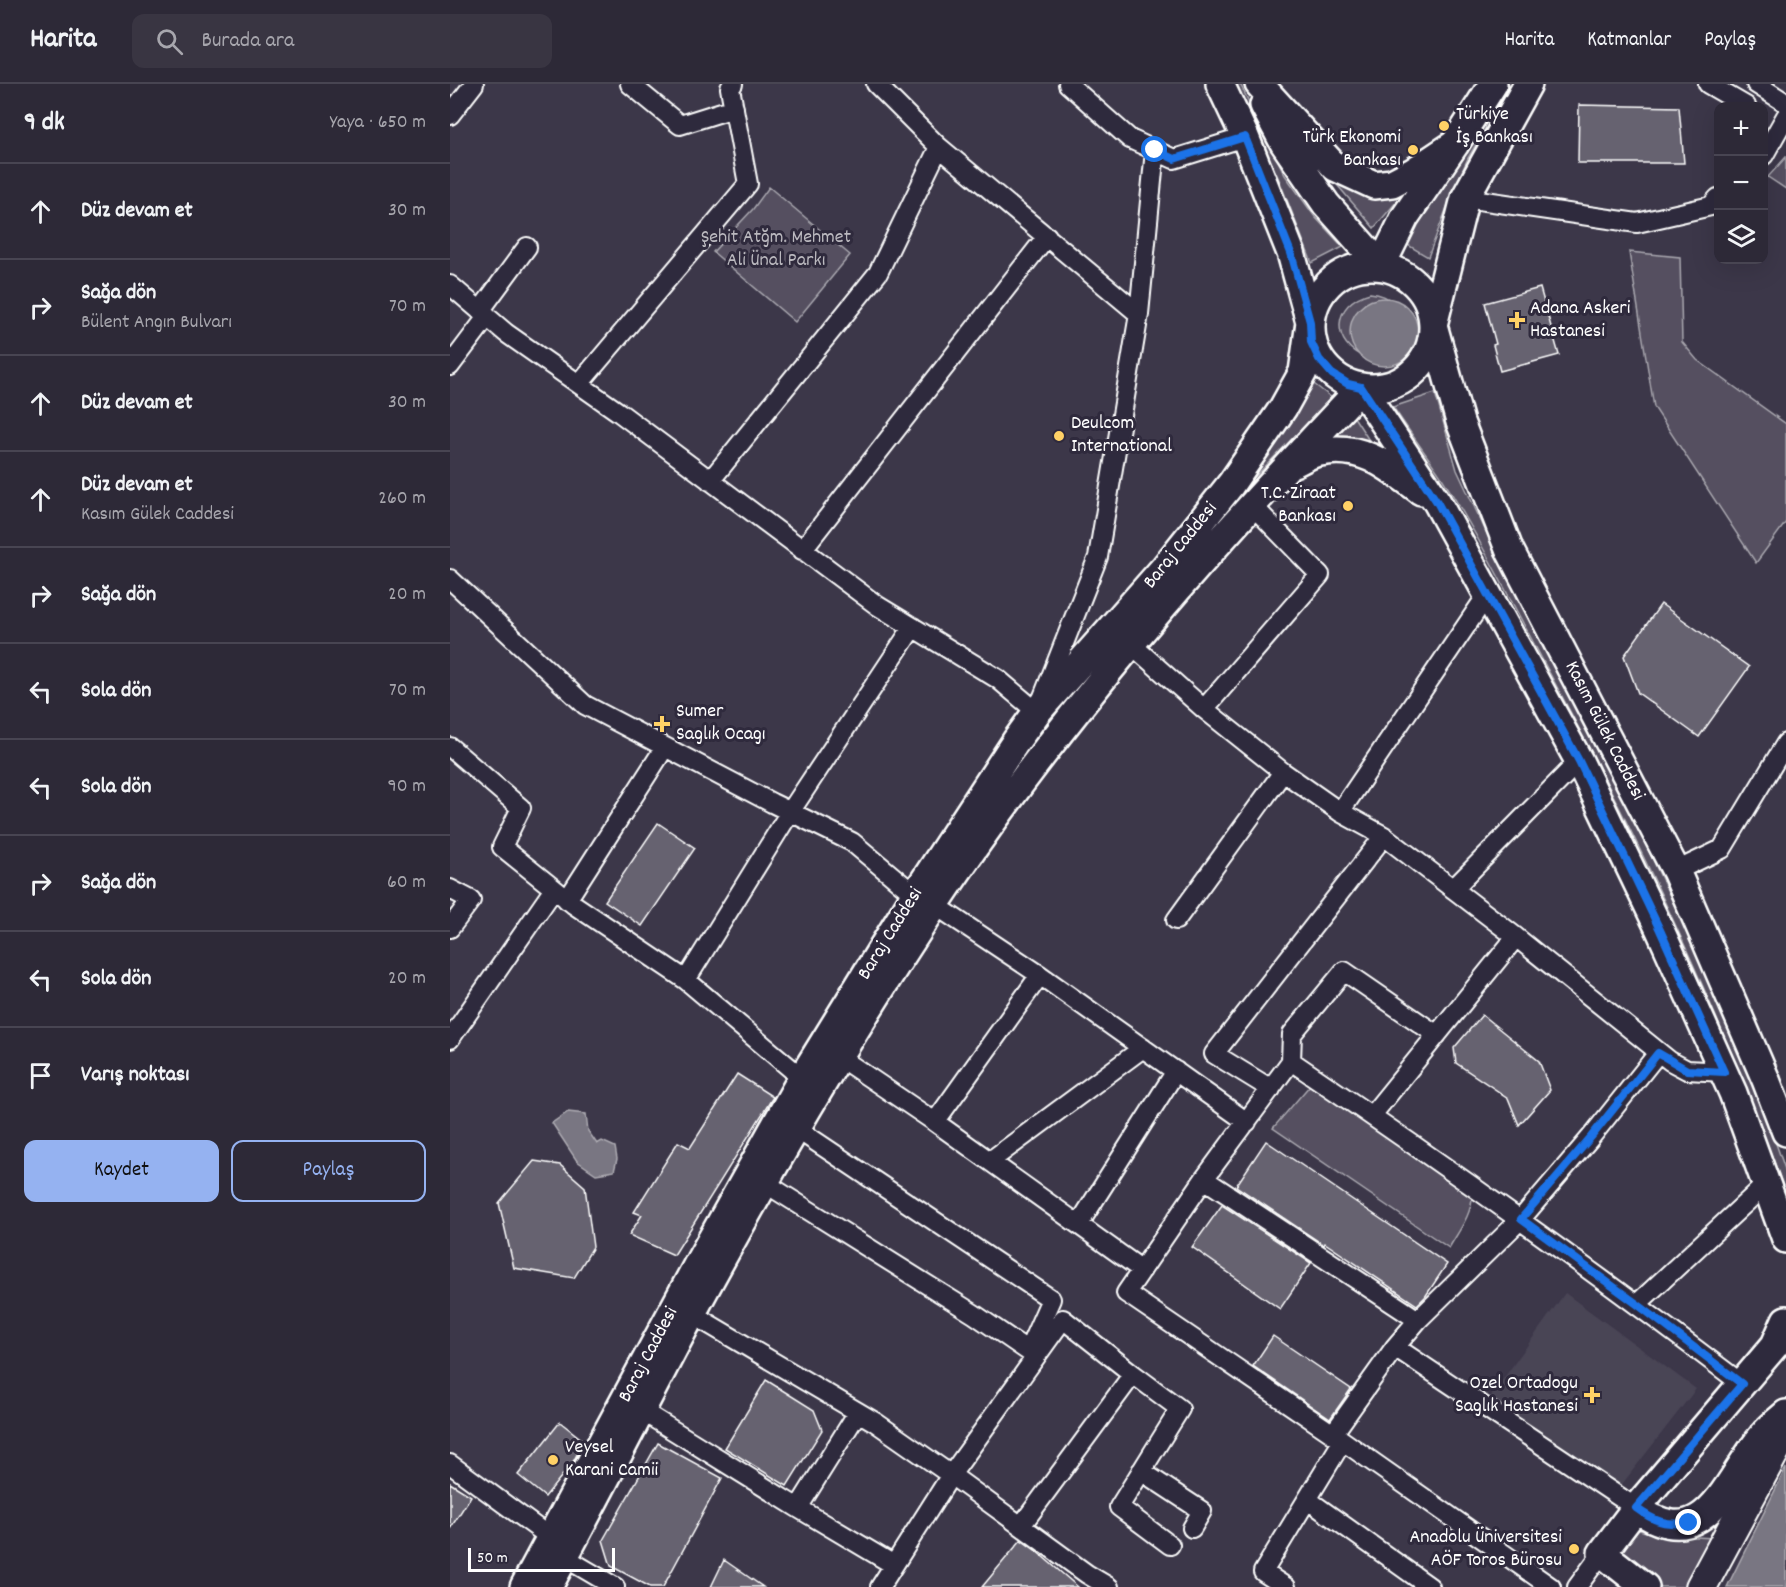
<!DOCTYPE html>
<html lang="tr">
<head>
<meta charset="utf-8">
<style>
  body { margin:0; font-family:Dekko,sans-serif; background:#393542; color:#f1f3f6 }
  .controls { position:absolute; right:18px; top:18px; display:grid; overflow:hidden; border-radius:12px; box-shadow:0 6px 24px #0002 }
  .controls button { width:54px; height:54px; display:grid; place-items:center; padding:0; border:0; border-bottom:2px solid #484552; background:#2d2937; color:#f1f3f6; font:30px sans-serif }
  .scale { position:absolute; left:18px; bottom:15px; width:147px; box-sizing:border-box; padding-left:6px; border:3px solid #fff; border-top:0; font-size:16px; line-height:21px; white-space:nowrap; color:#fff; -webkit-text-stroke:4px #2f2a3d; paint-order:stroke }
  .stop { position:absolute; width:18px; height:18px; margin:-14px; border:4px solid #1a73e8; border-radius:50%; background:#fff }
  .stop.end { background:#1a73e8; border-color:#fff; box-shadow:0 2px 6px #0008 }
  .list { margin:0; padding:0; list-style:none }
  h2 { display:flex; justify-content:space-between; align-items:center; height:78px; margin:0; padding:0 24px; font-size:26px }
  h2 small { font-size:20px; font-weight:400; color:#a7a6ad }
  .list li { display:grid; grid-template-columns:39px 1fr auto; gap:18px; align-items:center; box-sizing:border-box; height:96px; padding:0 24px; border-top:2px solid #484552 }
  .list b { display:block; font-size:22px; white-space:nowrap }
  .list p { margin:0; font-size:20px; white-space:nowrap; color:#a7a6ad }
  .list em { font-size:20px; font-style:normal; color:#a7a6ad }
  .actions { display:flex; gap:12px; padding:18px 24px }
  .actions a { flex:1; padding:14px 0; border:2px solid #95b2f1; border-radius:12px; text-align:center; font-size:21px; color:#95b2f1 }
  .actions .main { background:#95b2f1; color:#111 }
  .icon { flex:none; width:33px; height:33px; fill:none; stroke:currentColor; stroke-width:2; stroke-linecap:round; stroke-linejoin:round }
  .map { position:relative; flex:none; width:1336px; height:1503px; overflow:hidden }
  header { display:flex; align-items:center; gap:36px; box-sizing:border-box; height:84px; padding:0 30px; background:#2d2937; border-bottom:2px solid #484552 }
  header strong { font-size:28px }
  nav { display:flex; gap:33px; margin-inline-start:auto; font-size:21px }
  .search { width:420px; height:54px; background:#393542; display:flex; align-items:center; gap:15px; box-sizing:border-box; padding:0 21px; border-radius:12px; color:#a7a6ad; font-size:22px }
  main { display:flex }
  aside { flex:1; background:#2d2937 }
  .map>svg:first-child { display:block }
  .built { fill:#494455 }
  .green { fill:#555060; stroke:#aaa8b0; stroke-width:1.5 }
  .water { fill:#797682; stroke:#afadb4; stroke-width:1.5 }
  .building { fill:#666270; stroke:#fff; stroke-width:1.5 }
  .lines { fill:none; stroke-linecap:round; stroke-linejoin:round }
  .street-casing { stroke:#fff; stroke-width:22 }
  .secondary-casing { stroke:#fff; stroke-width:32 }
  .primary-casing { stroke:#fff; stroke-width:34 }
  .street { stroke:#2f2a3d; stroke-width:18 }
  .secondary { stroke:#2f2a3d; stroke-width:27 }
  .primary { stroke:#2f2a3d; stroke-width:30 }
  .route { stroke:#1a73e8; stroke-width:8 }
  .poi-dot { fill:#ffd166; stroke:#2f2a3d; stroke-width:2 }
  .labels { text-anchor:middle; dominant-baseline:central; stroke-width:6; stroke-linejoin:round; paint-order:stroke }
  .poi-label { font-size:20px; fill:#fff; stroke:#2f2a3d; text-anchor:start }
  .park-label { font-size:20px; fill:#bbb9bf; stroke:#2f2a3d }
  .street-label { font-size:20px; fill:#fff; stroke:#2f2a3d }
</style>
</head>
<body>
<header>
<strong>Harita</strong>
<div class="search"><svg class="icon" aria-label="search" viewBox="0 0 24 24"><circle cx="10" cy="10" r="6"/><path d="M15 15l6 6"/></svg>Burada ara</div>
<nav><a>Harita</a><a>Katmanlar</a><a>Paylaş</a></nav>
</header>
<main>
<aside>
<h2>9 dk<small>Yaya · 650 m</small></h2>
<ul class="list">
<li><svg class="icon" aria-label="ahead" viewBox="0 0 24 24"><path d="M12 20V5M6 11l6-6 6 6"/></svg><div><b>Düz devam et</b></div><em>30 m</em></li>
<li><svg class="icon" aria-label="right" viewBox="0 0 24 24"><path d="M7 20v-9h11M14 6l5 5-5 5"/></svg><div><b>Sağa dön</b><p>Bülent Angın Bulvarı</p></div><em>70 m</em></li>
<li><svg class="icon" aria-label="ahead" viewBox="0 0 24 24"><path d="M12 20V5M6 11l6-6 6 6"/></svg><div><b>Düz devam et</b></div><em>30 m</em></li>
<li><svg class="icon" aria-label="ahead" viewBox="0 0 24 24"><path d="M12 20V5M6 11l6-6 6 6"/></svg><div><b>Düz devam et</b><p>Kasım Gülek Caddesi</p></div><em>260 m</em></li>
<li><svg class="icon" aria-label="right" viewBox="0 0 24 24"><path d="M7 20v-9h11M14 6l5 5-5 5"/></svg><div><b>Sağa dön</b></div><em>20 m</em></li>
<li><svg class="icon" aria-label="left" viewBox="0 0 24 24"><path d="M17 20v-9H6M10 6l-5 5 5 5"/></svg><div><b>Sola dön</b></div><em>70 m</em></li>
<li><svg class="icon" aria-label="left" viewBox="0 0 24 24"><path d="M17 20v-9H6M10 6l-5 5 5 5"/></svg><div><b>Sola dön</b></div><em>90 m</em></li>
<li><svg class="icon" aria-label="right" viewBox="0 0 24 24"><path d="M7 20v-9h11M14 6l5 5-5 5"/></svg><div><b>Sağa dön</b></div><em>60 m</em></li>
<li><svg class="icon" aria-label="left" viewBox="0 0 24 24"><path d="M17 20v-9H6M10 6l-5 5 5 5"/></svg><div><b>Sola dön</b></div><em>20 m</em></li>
<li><svg class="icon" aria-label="arrive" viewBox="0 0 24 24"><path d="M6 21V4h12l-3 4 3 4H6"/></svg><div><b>Varış noktası</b></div></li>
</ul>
<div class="actions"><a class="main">Kaydet</a><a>Paylaş</a></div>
</aside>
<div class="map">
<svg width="1336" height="1503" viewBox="0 0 1336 1503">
  <rect width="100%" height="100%" fill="#3c3749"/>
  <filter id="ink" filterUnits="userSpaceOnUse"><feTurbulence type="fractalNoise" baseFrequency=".0167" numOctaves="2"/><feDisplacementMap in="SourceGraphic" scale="12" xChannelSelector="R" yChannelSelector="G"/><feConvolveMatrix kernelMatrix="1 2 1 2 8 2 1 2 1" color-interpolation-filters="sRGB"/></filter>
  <g filter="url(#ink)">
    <path class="built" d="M1115,1209L1246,1305L1166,1408L1038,1316Z"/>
    <path class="green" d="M783,0H790L835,91L865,133L893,163L862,179L828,93Z
      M1052,0H1061L1018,74L1004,105L978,173L951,157Z
      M1336,73V105L1318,93Z
      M877,89L966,95L924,144Z
      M319,103L400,171L345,238L263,168L303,125Z
      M1179,168L1230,173L1232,258L1247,276L1336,340V438L1306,479L1204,323Z
      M920,209C931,210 938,213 947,221L917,274C880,261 881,219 920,209Z
      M864,300L882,314L798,400L740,472L632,597L596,643L500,783L559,692L596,640L630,595L831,349Z
      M985,309L1007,386L1054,486L1139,640L1266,910L1318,1037L1336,1088V1110C1269,925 1185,746 1091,573C1059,513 1028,451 992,394C976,370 959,347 943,323Z
      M904,333L924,364L874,361Z
      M861,1000L1022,1110C1023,1129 1008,1148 999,1164L823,1044Z
      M1186,1445L1206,1451L1264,1454L1239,1503H1211L1197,1491L1168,1476Z"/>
    <path class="water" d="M900 248a34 34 0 1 1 68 0a34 34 0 1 1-68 0Z
      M118,1028L136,1030L138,1047L147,1060L152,1057L165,1063L167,1075L164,1087L146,1090L127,1077L102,1039Z
      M1336,1384V1503H1277Z"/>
    <path class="building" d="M1129,21L1229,23L1234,79H1128Z
      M1090,204L1109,271L1050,287L1043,261L1046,260L1035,219Z
      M1211,520L1299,583L1249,653L1188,609L1174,572Z
      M208,739L245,764L192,842L155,817Z
      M1032,931L1089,977L1100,1006L1069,1041L1058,1014L1006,979L1004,964Z
      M287,990L323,1013L224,1171L179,1151L192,1131L184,1128L228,1058L240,1064Z
      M816,1057L997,1180L975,1213L967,1221L875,1159L874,1161L786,1102Z
      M84,1077L110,1081L135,1103L143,1163L124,1194L64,1184L49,1119Z
      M772,1121L861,1179L830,1225L742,1163Z
      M823,1252L901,1305L880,1335L803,1282Z
      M316,1296L364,1326L372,1346L337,1402L275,1364Z
      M110,1338L134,1357L123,1378L95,1413L68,1391Z
      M208,1359L272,1394L213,1503H200L161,1482L153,1456Z
      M0,1399L21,1412L0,1445Z
      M571,1456L585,1466L628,1503H532Z
      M274,1476L313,1503H261Z"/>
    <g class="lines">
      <g class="street-casing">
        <path id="street" d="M180,0L230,41L284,24
          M426,0L489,63L689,230
          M618,0L680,55L724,75L795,53
          M1258,0L1296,22
          M1306,0L1336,19
          M0,31L24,0
          M1314,71L1336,32
          M1015,114L1187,139L1261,122L1268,114
          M0,201L56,249L170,329L428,522L548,595L587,628L648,473L689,230L705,66
          M30,227L77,163
          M0,282L37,233
          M129,300L298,100L280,4L283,0
          M260,397L428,189L489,63
          M352,466L597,152
          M0,495L135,621L322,719L402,758L465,811
          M681,560L754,625L833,688L890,728L934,752L1066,853L1220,977L1237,986L1274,988
          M754,625L870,491L802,421
          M0,663L71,724L52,763L123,820L236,896L352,994
          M890,728L1037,511
          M1226,787L1272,765L1336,659
          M0,805L21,816L0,844
          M1003,805L1129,677
          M117,816L215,663
          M485,821L590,891L797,1038
          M726,836L833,688
          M236,896L340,728L463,543
          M987,951L894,887L842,950L841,977L754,1095L676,1209L883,1350L1101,1503
          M0,955L104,805
          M389,973L485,1038L692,1186
          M841,977C995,1081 1145,1188 1292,1300
          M821,1005L764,970L934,752
          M922,1031L1066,853
          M485,1038L590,891
          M540,1077L693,964
          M754,1095L968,1236
          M315,1099L524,1230L578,1267L601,1215L347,1045
          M629,1140L726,987
          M1187,1220L1316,1100
          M242,1230L425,1338L501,1391L637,1490L659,1503
          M945,1263L1186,1424
          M683,1290L730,1325L669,1423L720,1461
          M192,1327L348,1424L444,1481
          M883,1350L945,1263L968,1236L1071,1135L1141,1053L1208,969
          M0,1380L101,1454
          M691,1387L752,1427L742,1444
          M858,1416L980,1503
          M348,1424L408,1328
          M114,1473L165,1503
          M430,1503L501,1391L613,1235L683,1290L571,1442
          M836,1503L813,1488L892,1358
          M1127,1503L1152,1469"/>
      </g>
      <g class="secondary-casing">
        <path id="secondary" d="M809,0L885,83L924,101L942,99L963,88L1005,60
          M1078,0L1015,114L983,241L1010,338L1059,465L1226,787L1316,996L1336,1048
          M814,21L834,59L876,120L931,182
          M861 243a61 61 0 1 1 122 0a61 61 0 1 1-122 0Z
          M931,182L955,133L1005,60L1043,0
          M911,304L987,418L1129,677L1210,846L1283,1009L1336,1155
          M844,379C852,375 861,369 870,368C912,359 939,383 971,407
          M1186,1424C1258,1476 1277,1391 1315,1349C1321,1342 1329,1336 1336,1330
          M74,1503L250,1176L352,994L465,811L566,657L587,628L715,483L781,400L833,324L853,288L860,238L841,169L795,53L770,0
          M98,1503C147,1413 193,1322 241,1231C316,1092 397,954 484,822C608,635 757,466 911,304
          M1195,1503L1152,1469L1186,1424L1325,1261L1336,1236"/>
      </g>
      <g class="primary-casing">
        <path id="primary" d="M1251,1503L1336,1345"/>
      </g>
      <use href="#street" class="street"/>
      <use href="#secondary" class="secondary"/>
      <use href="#primary" class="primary"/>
    </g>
  </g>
  <g class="lines" filter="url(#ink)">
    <path class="route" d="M705,66L724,75L795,53L841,169L860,238L861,258L869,275L882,290L898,300L911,303L987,418L1129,677L1210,846L1274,988L1237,986L1208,969L1141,1053L1071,1135L1187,1220L1292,1300L1186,1424C1205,1438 1215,1441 1239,1439"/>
  </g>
  <g class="poi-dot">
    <circle cx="994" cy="42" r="6"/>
    <circle cx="963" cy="66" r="6"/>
    <path d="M1064 227h6v6h6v6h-6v6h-6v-6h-6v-6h6z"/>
    <circle cx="609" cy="352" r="6"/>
    <circle cx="898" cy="422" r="6"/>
    <path d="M209 631h6v6h6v6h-6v6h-6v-6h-6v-6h6z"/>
    <path d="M1139 1302h6v6h6v6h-6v6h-6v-6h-6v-6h6z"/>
    <circle cx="103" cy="1376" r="6"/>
    <circle cx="1124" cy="1465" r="6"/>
  </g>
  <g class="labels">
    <g class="poi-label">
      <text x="1006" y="31">Türkiye<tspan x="1006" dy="23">İş Bankası</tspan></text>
      <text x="951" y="54" text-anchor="end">Türk Ekonomi<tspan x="951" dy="23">Bankası</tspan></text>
      <text x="1080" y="225">Adana Askeri<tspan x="1080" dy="23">Hastanesi</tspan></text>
      <text x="621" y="340">Deulcom<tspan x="621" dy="23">International</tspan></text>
      <text x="886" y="410" text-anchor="end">T.C. Ziraat<tspan x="886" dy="23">Bankası</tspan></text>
      <text x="226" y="628">Sumer<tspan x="226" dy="23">Saglık Ocagı</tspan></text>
      <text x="1128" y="1300" text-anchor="end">Ozel Ortadogu<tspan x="1128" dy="23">Saglık Hastanesi</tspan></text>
      <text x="115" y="1364">Veysel<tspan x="115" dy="23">Karani Camii</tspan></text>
      <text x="1112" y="1454" text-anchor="end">Anadolu Üniversitesi<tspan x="1112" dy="23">AÖF Toros Bürosu</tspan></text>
    </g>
    <g class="park-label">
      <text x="326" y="154">Şehit Atğm. Mehmet<tspan x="326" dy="23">Ali Ünal Parkı</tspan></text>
    </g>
    <g class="street-label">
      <text transform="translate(731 462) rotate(-51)">Baraj Caddesi</text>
      <text transform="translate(1154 647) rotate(63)">Kasım Gülek Caddesi</text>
      <text transform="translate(441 850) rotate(-58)">Baraj Caddesi</text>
      <text transform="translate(199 1271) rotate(-62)">Baraj Caddesi</text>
    </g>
  </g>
</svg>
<div class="controls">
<button>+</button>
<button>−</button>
<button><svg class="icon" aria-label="layers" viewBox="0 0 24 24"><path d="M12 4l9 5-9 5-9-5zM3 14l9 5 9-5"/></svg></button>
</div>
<div class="scale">50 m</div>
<div class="stop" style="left:705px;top:66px"></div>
<div class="stop end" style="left:1239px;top:1439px"></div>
</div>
</main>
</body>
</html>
